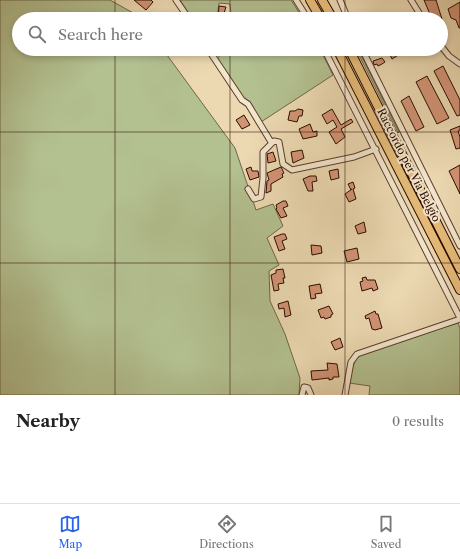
<!DOCTYPE html>
<html lang="en">
<head>
<meta charset="utf-8">
<style>
  body { margin:0; font-family:"Libre Caslon Text",serif; background:#f2f2f2; color:#222 }
  .list { margin:0; padding:0; list-style:none }
  h2 { display:flex; justify-content:space-between; align-items:center; height:52px; margin:0; padding:0 16px; font-size:17px }
  h2 small { font-size:13px; font-weight:400; color:#767676 }
  .icon { flex:none; width:22px; height:22px; fill:none; stroke:currentColor; stroke-width:2; stroke-linecap:round; stroke-linejoin:round }
  .map { position:relative; flex:none; width:460px; height:395px; overflow:hidden }
  .search { position:absolute; background:#fff; box-shadow:0 2px 6px #0003; left:12px; right:12px; top:12px; height:44px; display:flex; align-items:center; gap:10px; box-sizing:border-box; padding:0 14px; border-radius:22px; color:#767676; font-size:15px }
  .sheet { height:108px; background:#fff }
  nav { display:flex; justify-content:space-around; align-items:center; box-sizing:border-box; height:56px; border-top:1px solid #e0e0e0; background:#fff; font-size:11px; color:#767676 }
  nav a { display:grid; justify-items:center; gap:2px }
  nav .on { color:#2563eb }
  .map>svg:first-child { display:block }
  .green { fill:#b3c090; stroke:#6f6648 }
  .building { fill:#d39475; stroke:#2b0b00 }
  .lines { fill:none; stroke-linecap:round; stroke-linejoin:round }
  .minor-casing { stroke:#5b3e2c; stroke-width:7 }
  .highway-casing { stroke:#2b0b00; stroke-width:10 }
  .minor { stroke:#f3e6cd; stroke-width:5 }
  .highway { stroke:#e6bc79; stroke-width:8 }
  .grid { fill:none; stroke:#2b0b00; stroke-width:1; stroke-opacity:0.55 }
  .labels { text-anchor:middle; dominant-baseline:central; stroke-width:4; stroke-linejoin:round; paint-order:stroke }
  .street-label { font-size:11px; fill:#2b0b00; stroke:#f3e6cd }
</style>
</head>
<body>
<div class="map">
<svg width="460" height="395" viewBox="0 0 460 395">
  <rect width="100%" height="100%" fill="#ecd9b2"/>
  <filter id="stains"><feTurbulence type="fractalNoise" baseFrequency=".005" numOctaves="4"/><feColorMatrix values="0 0 0 0 .2 0 0 0 0 .09 0 0 0 0 .02 0 0 0 .5 -.17"/></filter>
  <radialGradient id="worn" r=".72"><stop offset=".6" stop-color="#630" stop-opacity="0"/><stop offset="1" stop-color="#630" stop-opacity=".3"/></radialGradient>
  <path class="green" d="M0,0H110L135,14L138,19H19V49H162L167,55L235,148L256,210L273,204L283,226L267,238L279,265L269,271L270,301L285,334L300,378L299,395H0Z
    M180,0H291L303,19H243L242,17L231,14L230,4L219,3L217,19H192Z
    M225,49H320L333,75L261,122L251,104L243,97L217,59Z
    M356,49H358L399,132L398,133Z
    M458,323L460,328V395H369L370,386L349,383C352,369 353,358 366,351Z"/>
  <path class="building" d="M134,0H151L153,2L146,10Z
    M424,0H436L442,19H432Z
    M460,2V28H459L456,20L451,18L448,9Z
    M219,6L226,7L222,19H218Z
    M390,49H408L392,59L388,50Z
    M382,58L385,62L382,64L378,66L377,64L374,65L373,61Z
    M443,66L460,100V115L457,116L434,71Z
    M427,76L449,118L437,124L416,82Z
    M409,96L424,127L416,131L401,101Z
    M298,109L303,110L302,116H299L297,122L288,120L290,111H295Z
    M332,109L341,125L351,119L353,122L341,129L345,137L336,144L329,132L337,127L333,120L327,124L322,115Z
    M244,115L250,125L242,129L236,120Z
    M310,124L313,132L317,131V136L303,139L299,129Z
    M460,126V130L458,131L460,137V148L456,149L450,130Z
    M302,150L304,158L293,163L291,152Z
    M273,152L276,161L268,163L267,154Z
    M460,165V194L449,171Z
    M251,167L252,171H258L259,177L250,180L246,169Z
    M281,167L284,173L282,174L283,177L271,184V191L266,193L267,181L269,180L267,173Z
    M338,169L339,178L331,180L329,171Z
    M310,176H316L317,181L312,182L313,191H308L303,179Z
    M353,182L355,188L353,189L356,199L349,202L345,194L352,189L351,190L348,184Z
    M283,201H286L288,206L283,208L287,216L281,218L276,209L277,208L276,205Z
    M364,222L366,232L358,234L355,226Z
    M282,234H285L287,239L282,241L285,249L279,251L274,237Z
    M311,245L321,246L322,253L312,255Z
    M357,248L359,259L347,262L344,251Z
    M283,269L285,278H283L284,283L278,284L279,290L274,291L271,275L276,273V270Z
    M366,277L367,280H375L378,289L373,291L372,288L362,291L360,282L363,281L362,278Z
    M320,284L322,293L315,294L316,298L311,299L309,286Z
    M288,301L291,315L285,317L284,308L279,309L278,304Z
    M329,306L333,314L331,315V317L325,319L324,317L321,318L318,310Z
    M375,311L376,314H378L382,328L375,330L372,329L369,318L366,319L365,316Z
    M340,338L343,347L335,350L331,342Z
    M327,363L337,364L339,377H333V379L329,380V378L312,380L311,371L328,370Z"/>
  <g class="lines">
    <g class="minor-casing">
      <path id="minor" d="M176,0L189,19
        M296,0L308,19
        M340,0L348,19
        M411,0L423,19
        M441,46L449,56L460,64
        M208,49L242,100L248,104L271,142
        M324,49L460,318
        M362,49L460,246
        M248,189L254,199L261,197L263,178V152L274,141L279,142L283,164L292,170L354,157L376,149
        M302,395L304,387L308,388L311,395
        M345,395L351,362L357,354L460,319"/>
    </g>
    <g class="highway-casing">
      <path id="highway" d="M310,0L321,19
        M322,0L333,19
        M337,49L460,290
        M349,49L460,269"/>
    </g>
    <use href="#minor" class="minor"/>
    <use href="#highway" class="highway"/>
  </g>
  <path class="grid" d="M115,0V19M230,0V19M345,0V19M115,49V395M230,49V395M345,49V395M0,132H460M0,263H460"/>
  <g class="labels">
    <g class="street-label">
      <text transform="translate(409 165) rotate(63)">Raccordo per Via Belgio</text>
    </g>
  </g>
  <rect width="100%" height="100%" filter="url(#stains)"/>
  <rect width="100%" height="100%" fill="url(#worn)"/>
</svg>
<div class="search"><svg class="icon" aria-label="search" viewBox="0 0 24 24"><circle cx="10" cy="10" r="6"/><path d="M15 15l6 6"/></svg>Search here</div>
</div>
<section class="sheet">
<h2>Nearby<small>0 results</small></h2>
<ul class="list">
</ul>
</section>
<nav>
<a class="on"><svg class="icon" aria-label="map" viewBox="0 0 24 24"><path d="M3 6l6-2 6 2 6-2v14l-6 2-6-2-6 2zM9 4v14M15 6v14"/></svg>Map</a>
<a><svg class="icon" aria-label="directions" viewBox="0 0 24 24"><path d="M12 3l9 9-9 9-9-9zM9 14v-3h6M13 9l2 2-2 2"/></svg>Directions</a>
<a><svg class="icon" aria-label="saved" viewBox="0 0 24 24"><path d="M7 4h10v16l-5-4-5 4z"/></svg>Saved</a>
</nav>
</body>
</html>
